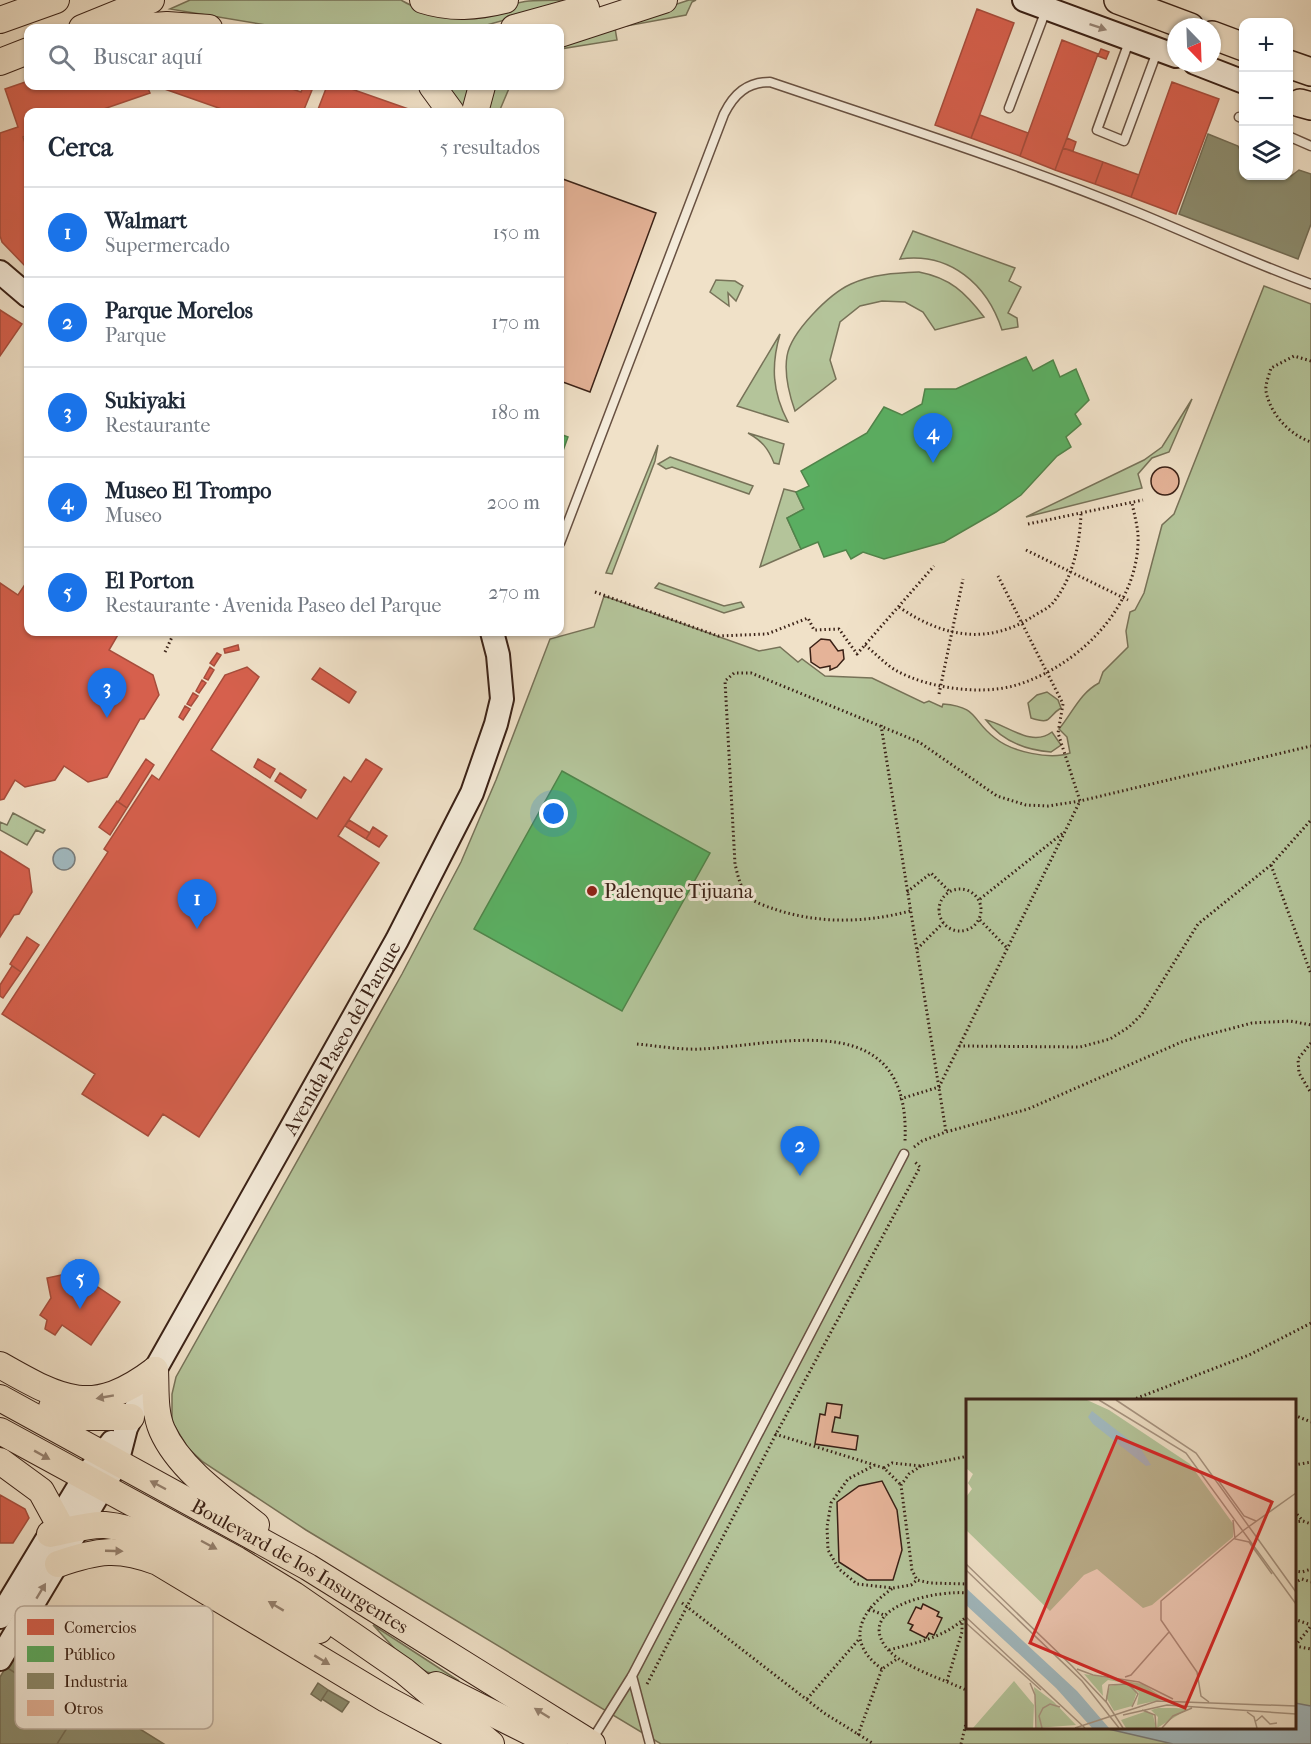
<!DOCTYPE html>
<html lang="es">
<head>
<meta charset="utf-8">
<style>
  body { margin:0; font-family:"IM FELL French Canon",serif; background:#f6f6f7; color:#1f2937 }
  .controls { position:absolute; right:18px; top:18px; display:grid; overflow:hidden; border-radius:12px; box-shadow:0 2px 4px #0004 }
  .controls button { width:54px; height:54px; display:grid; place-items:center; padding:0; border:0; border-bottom:2px solid #e0e1e3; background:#fff; color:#1f2937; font:30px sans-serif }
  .compass { position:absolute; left:1167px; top:18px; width:54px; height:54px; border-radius:50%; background:#fff; box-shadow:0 2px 4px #0004; rotate:157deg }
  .you { position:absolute; left:554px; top:814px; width:21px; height:21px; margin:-15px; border:4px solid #fff; border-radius:50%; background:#1a73e8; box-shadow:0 0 0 9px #1a73e833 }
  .badge { display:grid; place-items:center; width:39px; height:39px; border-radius:50%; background:#1a73e8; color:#fff; font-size:20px; font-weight:700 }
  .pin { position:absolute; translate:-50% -50px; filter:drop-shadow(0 2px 3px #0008) }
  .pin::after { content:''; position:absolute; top:32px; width:21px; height:18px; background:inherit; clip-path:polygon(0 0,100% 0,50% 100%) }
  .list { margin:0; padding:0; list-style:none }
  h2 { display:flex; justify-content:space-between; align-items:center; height:78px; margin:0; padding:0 24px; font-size:26px }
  h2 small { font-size:20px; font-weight:400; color:#747a83 }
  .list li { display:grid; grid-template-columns:39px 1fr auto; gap:18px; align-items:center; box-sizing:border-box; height:90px; padding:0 24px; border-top:2px solid #e0e1e3 }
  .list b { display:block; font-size:22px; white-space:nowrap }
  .list p { margin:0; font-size:20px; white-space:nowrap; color:#747a83 }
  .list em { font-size:20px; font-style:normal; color:#747a83 }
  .icon { flex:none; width:33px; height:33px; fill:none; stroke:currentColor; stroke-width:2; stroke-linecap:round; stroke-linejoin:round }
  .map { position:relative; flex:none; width:1311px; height:1744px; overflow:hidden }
  .search { position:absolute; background:#fff; box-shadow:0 2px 4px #0004; left:24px; top:24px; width:540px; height:66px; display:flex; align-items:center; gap:15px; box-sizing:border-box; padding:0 21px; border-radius:12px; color:#747a83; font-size:22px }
  .panel { position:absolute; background:#fff; box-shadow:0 2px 4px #0004; left:24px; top:108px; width:540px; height:528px; border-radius:12px }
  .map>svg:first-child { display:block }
  .green { fill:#b4c49a; stroke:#777258; stroke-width:1.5; fill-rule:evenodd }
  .water { fill:#a1bac1; stroke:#787d7d; stroke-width:1.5 }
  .shops { fill:#d6604d; stroke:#a74d3c; stroke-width:1.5 }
  .public { fill:#5aae61; stroke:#50844a; stroke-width:1.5 }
  .industry { fill:#8c8c6e; stroke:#736c54; stroke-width:1.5 }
  .building { fill:#e5b398; stroke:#3a2116; stroke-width:1.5 }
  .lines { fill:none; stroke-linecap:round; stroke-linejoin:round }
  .service-casing { stroke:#685142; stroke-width:11 }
  .secondary-casing { stroke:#3a2116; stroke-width:26 }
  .primary-casing { stroke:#3a2116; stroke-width:28 }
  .trunk-casing { stroke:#3a2116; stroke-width:30 }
  .path { stroke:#3a2116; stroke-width:3; stroke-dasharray:1.5 3; stroke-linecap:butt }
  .service { stroke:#f5ecdb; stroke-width:8 }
  .secondary { stroke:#f5ecdb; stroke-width:22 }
  .primary { stroke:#f0e1c8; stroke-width:26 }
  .trunk { stroke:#f0e1c8; stroke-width:27 }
  .oneway { fill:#988678 }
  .oneway2 { fill:#95816f }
  .poi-dot { fill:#8f2418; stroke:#f5ecdb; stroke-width:2 }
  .labels { text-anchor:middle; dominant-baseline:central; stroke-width:6; stroke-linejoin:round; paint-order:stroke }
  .poi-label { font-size:20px; fill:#3a2116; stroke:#f5ecdb; text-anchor:start }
  .street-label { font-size:20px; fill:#3a2116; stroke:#f5ecdb }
  .inset-road { fill:none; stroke:#a79481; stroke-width:1.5 }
  .view { fill:#d62828; fill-opacity:0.15; stroke:#d62828; stroke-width:3 }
  .inset-edge { fill:none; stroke:#3a2116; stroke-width:3 }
  .key { fill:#f5ecdb; stroke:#bdafa0; stroke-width:1.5 }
  .key-label { font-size:16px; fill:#3a2116 }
</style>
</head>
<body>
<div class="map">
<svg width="1311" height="1744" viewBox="0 0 1311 1744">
  <rect width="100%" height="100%" fill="#f0e1c8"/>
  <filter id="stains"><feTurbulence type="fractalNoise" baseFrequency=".00333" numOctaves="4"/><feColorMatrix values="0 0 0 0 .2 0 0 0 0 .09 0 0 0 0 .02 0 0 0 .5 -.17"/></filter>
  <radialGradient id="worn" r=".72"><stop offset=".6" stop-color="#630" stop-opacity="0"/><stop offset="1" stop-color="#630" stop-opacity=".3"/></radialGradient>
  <path class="green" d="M190,0H401C441,25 486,7 529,1C544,0 560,0 576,0L476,28H284L170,9Z
    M689,0H696L692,2L686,15L615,28L617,40L560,49V43Z
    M446,86H474L464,112Z
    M492,86H510L499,112H488Z
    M913,231L1015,268L1009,281L1021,287L1008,313L1017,318L1018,327L1002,330C987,284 950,252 900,259Z
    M919,272C950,278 965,292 984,317L935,330L923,312L905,302L882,301L860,306L840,322L830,360L836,379L795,411C789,394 784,374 787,356C791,332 829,294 851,284C872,274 896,273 919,272Z
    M716,280L735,281L743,286L736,301L728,293L729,306L710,292Z
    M1264,286L1311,304V1744H661L306,1530L203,1462L188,1448L172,1422V1394L176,1377L402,974L461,862L496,780L550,639L594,627L604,596L759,651L780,647L798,662L802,659L825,676L872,678L924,703L929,701L942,707L943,704C979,707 971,720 995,738C1012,752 1050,760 1070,753L1067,737L1059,729C1073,712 1080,693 1099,683L1103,672L1128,647L1126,631L1130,612L1135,610L1144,593L1162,525L1174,514ZM968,1400H1294V1728H968Z
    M780,334C771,365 772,392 788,422L737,406Z
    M1192,399L1169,452L1152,458L1138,474L1142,488L1026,517L1144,460L1162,447Z
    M748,433L784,444L779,464L774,463C768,448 762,441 748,433Z
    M658,445L655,461L612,574L606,573Z
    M670,457L753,486L749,494L672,467L666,469L658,464Z
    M784,489L796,492L804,509L787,518L801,549L760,567Z
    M659,583L724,606L741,602L744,607L724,613L655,588Z
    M1047,692L1058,700L1061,708C1046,717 1053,725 1031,718L1028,703L1037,695Z
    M986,720C1006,724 1031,748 1052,732L1061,745L1051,752C1025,750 1002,741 986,720Z
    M13,813L45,830L43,833L36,830L27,845L0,830V822L7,825Z
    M373,1625L459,1681L427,1672L405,1660Z"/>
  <path class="water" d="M53 859a11 11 0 1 1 22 0a11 11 0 1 1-22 0Z
    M1295,1703L1311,1706V1744H1173L1104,1728H1294Z"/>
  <path class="shops" d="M977,9L1014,23L971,138L935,125Z
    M1062,40L1098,54L1055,170L1020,156Z
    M1101,49L1109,52L1106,59L1098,56Z
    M28,81V86H147L150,93L95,112H28V135L23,137L28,152V265L25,266L2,242L0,236V133L18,127L5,89Z
    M1172,82L1219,99L1176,214L1131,197Z
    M156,86H283L301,92L303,87L312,90L303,112H230Z
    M327,86H343L417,112H317Z
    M980,115L1028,133L1020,156L971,138Z
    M1067,138L1076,142L1073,151L1063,148Z
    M1063,148L1103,162L1095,184L1055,170Z
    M1103,162L1139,175L1131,197L1095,184Z
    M0,310L22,324L0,356Z
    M28,580V632H117L119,633L109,650L153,675L159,695L144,719H140L107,777L88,782L64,766L55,780L25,787L15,780L4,799L0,800V583L18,595Z
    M238,645L239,650L225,653L224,649Z
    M217,653L221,655L214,666L210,663Z
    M210,667L214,670L208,680L204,678Z
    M247,667L259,677L211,750L317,819L344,777L351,782L366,759L382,769L338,836L379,863L199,1137L163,1114L148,1136L82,1094L95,1074L2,1014L108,852L104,849L152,775L159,780L225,675Z
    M320,668L356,692L349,703L312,679Z
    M202,680L206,683L199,693L196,691Z
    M193,693L198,696L191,706L187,704Z
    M185,706L190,709L183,720L179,717Z
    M146,759L154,765L127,808L118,802Z
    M258,759L275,769L270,778L254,767Z
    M280,773L306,790L301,798L275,781Z
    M117,801L127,808L110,835L99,827Z
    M349,820L370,833L366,839L345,826Z
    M373,827L387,836L379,847L366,839Z
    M0,851L29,869L32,892L19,914L14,915L0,937Z
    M27,937L39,945L21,972L10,964Z
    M12,966L21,972L3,998L0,996V985Z
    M76,1260L95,1273L89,1281L120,1302L91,1345L62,1325L55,1335L45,1329L47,1320L40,1315L51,1298L47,1278L66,1274Z
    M0,1495L25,1509L29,1518L13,1543H0Z"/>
  <path class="public" d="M1026,357L1033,371L1053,360L1060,377L1076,369L1089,400L1075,414L1081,424L1066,437L1071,447L1057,456L1021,495L996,512L944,542L884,559L863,552L851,559L846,550L824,557L818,542L801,549L787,518L804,509L796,492L809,486L801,471L867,433L884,407L902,415L922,404L925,389H956Z
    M560,434L568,437L560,459Z
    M562,771L710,853L622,1011L474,929Z"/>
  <path class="industry" d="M1208,134L1238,146L1244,159V176H1291L1299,170L1311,174V224L1298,259L1179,214Z
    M18,1647L33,1656L20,1676L6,1667Z
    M30,1660L87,1696L57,1744H0V1677L6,1667L20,1676Z
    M318,1683L328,1690L321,1701L311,1694Z
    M328,1690L349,1702L342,1712L322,1699Z
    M87,1696L127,1721L164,1744H57Z"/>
  <path class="building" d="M560,178L656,213L590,392L560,381Z
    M1151 481a14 14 0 1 1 28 0a14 14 0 1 1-28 0Z
    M821,639L830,640L838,651L843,650L844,659L837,667L830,670V666L820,668L811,662L810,648Z
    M827,1403L842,1405L840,1418L835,1417L832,1432L858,1436L856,1450L815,1444L820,1414L825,1415Z
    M882,1481L897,1510L902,1550L893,1580H867L839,1562L837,1502L859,1486Z
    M923,1604L939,1612L937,1616L942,1618L934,1635L929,1633L926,1638L910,1630L913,1625L908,1623L916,1607L921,1609Z"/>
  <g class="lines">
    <g class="service-casing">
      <path id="service" d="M1130,39L1097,130L1124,141L1158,49
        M1009,108L1046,10
        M1239,117L1244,119
        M1288,136L1311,146
        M560,543L724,114C734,94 747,82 770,82C894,124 1019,164 1139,213C1197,237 1253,263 1311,284
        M632,1676L650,1744
        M592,1740L632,1676L904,1154"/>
    </g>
    <g class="secondary-casing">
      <g id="secondary">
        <path d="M1024,0L1176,56"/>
        <path d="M1195,63L1244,82"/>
        <path d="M0,272L28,296"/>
        <path d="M0,1617L84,1478L112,1442"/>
        <path id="s1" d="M0,1659L117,1463L126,1428L155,1370L397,940L472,793L496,724L502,699L498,655L492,632"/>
      </g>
    </g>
    <g class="primary-casing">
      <g id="primary">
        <path d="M423,0C451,9 477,7 505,0"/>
        <path d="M0,20L56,0"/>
        <path d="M82,28L151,0"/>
        <path d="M124,28L167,25L209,28"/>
        <path d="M514,28L586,8"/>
        <path d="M560,34L664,0"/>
        <path d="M0,62L28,51"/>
        <path d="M432,86L451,112"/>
        <path d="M475,112L482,86"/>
        <path d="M0,1365C63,1401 93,1417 155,1370"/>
        <path d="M155,1370C156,1389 154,1412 162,1430C179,1469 223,1499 256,1525"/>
        <path id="s2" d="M0,1398L308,1567L592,1744"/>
        <path d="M52,1407L83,1417H131"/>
        <path d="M0,1431L237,1560L294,1595L404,1671L491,1744"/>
        <path d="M0,1461L41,1491L58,1522"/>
        <path d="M50,1534C68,1531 87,1524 105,1525C167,1530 262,1599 319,1630"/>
        <path d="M58,1564C98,1550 118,1547 158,1562L386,1699L470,1744"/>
        <path d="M436,1685L554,1744"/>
      </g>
    </g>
    <g class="trunk-casing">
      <path id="trunk" d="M1118,0L1190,27
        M1212,35L1244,47
        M1288,64L1311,72
        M1300,103L1311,106"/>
    </g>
    <path class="path" d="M1311,361L1294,356L1271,368C1269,375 1265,385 1266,391C1270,414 1290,435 1311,442
      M1028,524L1143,500
      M1026,550L1128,600
      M595,592L718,636L767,634L808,618L814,630L839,629L857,654L934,566
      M899,607C941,636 986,646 1032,617C1038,613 1047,609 1052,604C1073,579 1080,544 1081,513
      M865,645C875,653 886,665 897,671C928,688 979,695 1013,686C1078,668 1141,605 1138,534C1137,524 1134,513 1132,503
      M165,652L172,637
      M939,694L963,579
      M881,725L946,1132
      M1271,865L1311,974
      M939 910a21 21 0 1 1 42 0a21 21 0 1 1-42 0Z
      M907,892L931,873L949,891
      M980,899L1063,833
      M910,911C865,923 819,924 774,909C766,906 755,903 749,897C740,888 738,876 735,864L725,681L734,673H751L919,742L997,796L1026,805L1048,806L1080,801L1311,746
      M980,920L1007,948
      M917,949L943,923
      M1311,1043L1298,1059L1299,1073L1311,1093
      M637,1044C658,1046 680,1050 701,1049C787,1044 911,1006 905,1141
      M959,1046L1080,1047L1110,1039L1129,1027L1142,1014L1198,924L1271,865L1311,820
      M900,1099L939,1087L1080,801L1058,733L1063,704L998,576
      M914,1147L922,1141L946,1132L1028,1109L1184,1041L1252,1023L1290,1021L1311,1025
      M1132,1400L1249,1355L1311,1323
      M1294,1415L1311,1422
      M775,1434L884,1468L901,1485
      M875,1465L848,1479L831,1503L827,1527L828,1550L839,1569L857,1584L893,1588L911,1585L917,1580
      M1294,1465L1311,1462
      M921,1466L909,1474L901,1485L912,1570L917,1580L930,1583L968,1584
      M884,1468L892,1463L921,1466L968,1456
      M1294,1511L1303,1521L1311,1524
      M1294,1522L1303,1521
      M1294,1571L1302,1572L1311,1569
      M1294,1583L1302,1579L1311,1582
      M968,1593C942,1590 856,1604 885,1646C899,1666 943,1679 966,1690L968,1694
      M682,1603L824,1713L874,1744
      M869,1609L886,1616
      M1294,1619L1311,1625
      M1295,1646L1311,1626
      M1295,1646L1311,1649
      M889,1650C918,1642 945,1638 968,1615
      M882,1669C844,1641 860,1611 893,1588
      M947,1681L962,1632V1620
      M647,1684L776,1434L920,1167L914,1161
      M807,1699L860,1638
      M858,1735L882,1669L897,1659
      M961,1744L968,1715"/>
    <use href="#service" class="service"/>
    <use href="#secondary" class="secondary"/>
    <use href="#primary" class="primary"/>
    <use href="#trunk" class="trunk"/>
  </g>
  <defs><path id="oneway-solid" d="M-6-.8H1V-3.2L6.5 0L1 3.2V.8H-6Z" transform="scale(1.5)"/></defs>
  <g class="oneway">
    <use href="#oneway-solid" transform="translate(1098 27) rotate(19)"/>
    <use href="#oneway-solid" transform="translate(41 1591) rotate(-59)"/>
  </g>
  <g class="oneway2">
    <use href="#oneway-solid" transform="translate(105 1397) rotate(170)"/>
    <use href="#oneway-solid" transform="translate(42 1455) rotate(29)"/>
    <use href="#oneway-solid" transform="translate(158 1485) rotate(-152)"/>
    <use href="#oneway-solid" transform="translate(209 1545) rotate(28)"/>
    <use href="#oneway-solid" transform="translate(114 1551) rotate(2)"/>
    <use href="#oneway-solid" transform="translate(276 1606) rotate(-149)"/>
    <use href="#oneway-solid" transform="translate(322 1660) rotate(31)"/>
    <use href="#oneway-solid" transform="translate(542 1713) rotate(-148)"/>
  </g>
  <circle class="poi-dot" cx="592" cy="891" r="6"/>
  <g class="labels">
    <g class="poi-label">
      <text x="604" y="891">Palenque Tijuana</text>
    </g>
    <g class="street-label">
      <text stroke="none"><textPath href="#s1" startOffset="710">Avenida Paseo del Parque</textPath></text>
      <text stroke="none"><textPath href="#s2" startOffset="344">Boulevard de los Insurgentes</textPath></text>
    </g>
  </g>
  <g transform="translate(966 1399)">
    <rect width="330" height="330" fill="#f0e1c8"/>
    <path d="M0,1H121L143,11L224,65L268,126L267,138L186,206L177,209L131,170L118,176L84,212L0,131V98L6,90L2,84L7,75L0,69ZM118,275L177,285L199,300L171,306L173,294L164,285L171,293L166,307L148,312L140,298L144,287L159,284L142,281L136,286L137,297ZM48,282L68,306L67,329H7ZM68,288L88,303L110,326L71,329ZM192,309H210L222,310L191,329L192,318L185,311ZM181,312L187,316L190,329H160L155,321Z" fill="#b4c49a"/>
    <path d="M126,12L175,50L185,66L180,67L127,25L122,18ZM0,189L111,292L143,329H126L90,289L0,206Z" fill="#a1bac1"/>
    <path class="inset-road" d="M133,1L220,54L330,205M150,1L230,54L330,193M252,81L278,117L290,122M267,121L269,140L283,143L306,175M0,165L106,267L141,304L157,329M0,171L116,282L153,329M0,218L119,329M0,224L75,291M111,270L127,276L173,283L207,300M159,278L165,276L203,233M64,284L69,296L70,329M140,303L143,286L162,285L172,295L166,308M243,303L235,297L231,273L195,221V202L278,131L330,94M176,311L189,316L190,329M281,313L288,318L291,329M157,316L201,306L330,315M290,322L296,317L304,325L311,324M76,329L73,317L77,309L84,305L94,308M109,329L191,302L330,307M196,329L207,317L226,309"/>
    <path class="view" d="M151,38L306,103L219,309L64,244Z"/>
    <rect width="330" height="330" class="inset-edge"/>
  </g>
  <rect x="15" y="1606" width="198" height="123" rx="9" class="key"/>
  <rect x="27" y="1619" width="27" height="16" fill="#d6604d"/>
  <rect x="27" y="1646" width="27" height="16" fill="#5aae61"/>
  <rect x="27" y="1673" width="27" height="16" fill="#8c8c6e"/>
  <rect x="27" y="1700" width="27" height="16" fill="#e5b398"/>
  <g class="key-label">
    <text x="64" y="1633">Comercios</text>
    <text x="64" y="1660">Público</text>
    <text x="64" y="1687">Industria</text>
    <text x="64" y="1714">Otros</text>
  </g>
  <rect width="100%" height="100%" filter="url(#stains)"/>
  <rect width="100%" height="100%" fill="url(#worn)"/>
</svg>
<div class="controls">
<button>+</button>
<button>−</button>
<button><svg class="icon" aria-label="layers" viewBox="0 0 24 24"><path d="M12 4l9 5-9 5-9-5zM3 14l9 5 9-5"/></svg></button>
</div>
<svg class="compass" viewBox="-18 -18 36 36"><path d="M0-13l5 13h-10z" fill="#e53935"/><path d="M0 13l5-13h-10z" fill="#747a83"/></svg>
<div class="you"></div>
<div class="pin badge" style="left:197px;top:929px">1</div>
<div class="pin badge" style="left:800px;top:1176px">2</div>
<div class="pin badge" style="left:107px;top:718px">3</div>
<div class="pin badge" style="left:933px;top:463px">4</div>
<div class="pin badge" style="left:80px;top:1309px">5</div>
<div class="search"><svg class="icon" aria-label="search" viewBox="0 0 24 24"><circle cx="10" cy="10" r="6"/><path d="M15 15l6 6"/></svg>Buscar aquí</div>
<section class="panel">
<h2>Cerca<small>5 resultados</small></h2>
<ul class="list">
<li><span class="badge">1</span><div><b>Walmart</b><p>Supermercado</p></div><em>150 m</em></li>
<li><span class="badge">2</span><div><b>Parque Morelos</b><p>Parque</p></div><em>170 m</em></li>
<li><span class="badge">3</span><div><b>Sukiyaki</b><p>Restaurante</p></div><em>180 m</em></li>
<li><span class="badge">4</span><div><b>Museo El Trompo</b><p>Museo</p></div><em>200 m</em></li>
<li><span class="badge">5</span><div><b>El Porton</b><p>Restaurante · Avenida Paseo del Parque</p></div><em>270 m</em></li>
</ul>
</section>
</div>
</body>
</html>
